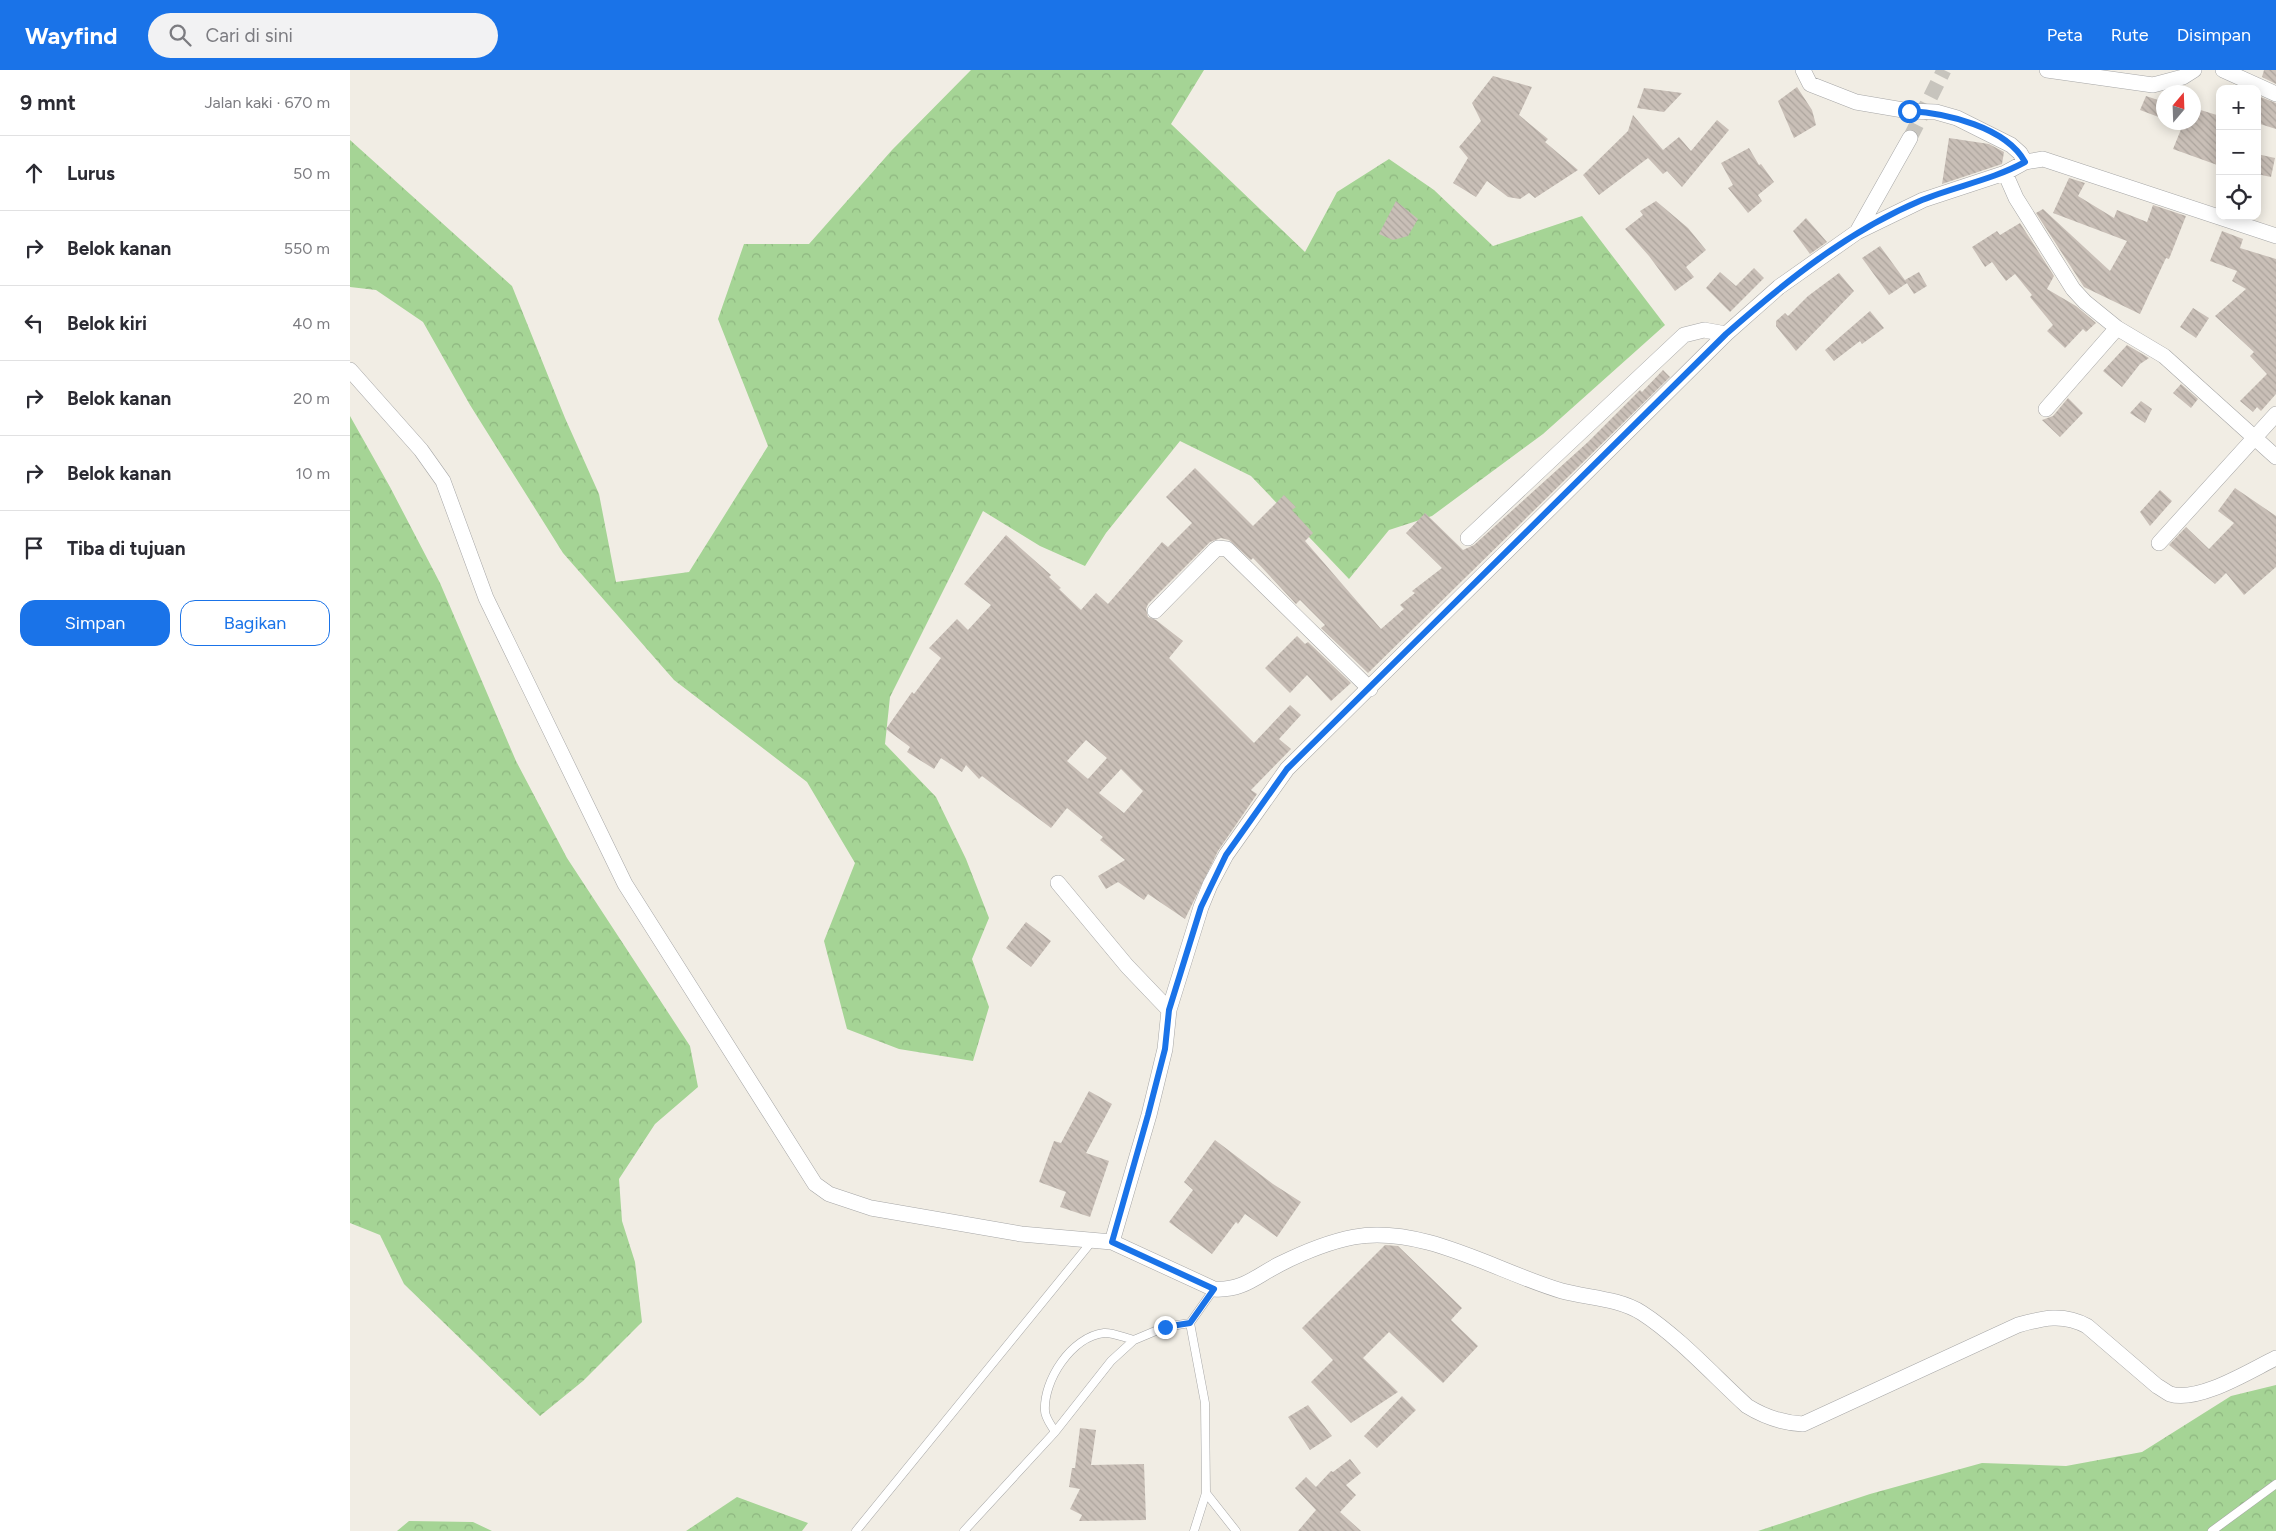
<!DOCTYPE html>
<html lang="id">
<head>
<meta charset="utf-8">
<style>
  body { margin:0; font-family:Figtree,sans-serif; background:#f2f2f3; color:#2b2b33 }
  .controls { position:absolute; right:15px; top:15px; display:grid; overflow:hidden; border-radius:10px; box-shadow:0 2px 12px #0003 }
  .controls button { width:45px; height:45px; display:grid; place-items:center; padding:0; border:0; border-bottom:1px solid #e1e1e2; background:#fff; color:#2b2b33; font:25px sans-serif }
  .compass { position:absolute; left:1806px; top:15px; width:45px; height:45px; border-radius:50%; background:#fff; box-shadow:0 2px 12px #0003; rotate:19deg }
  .stop { position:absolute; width:15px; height:15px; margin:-11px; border:4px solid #1a73e8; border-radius:50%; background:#fff }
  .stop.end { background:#1a73e8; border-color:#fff; box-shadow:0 1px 5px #0008 }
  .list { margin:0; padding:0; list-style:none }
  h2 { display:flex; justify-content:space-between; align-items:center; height:65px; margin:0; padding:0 20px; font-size:21px }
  h2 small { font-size:16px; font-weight:400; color:#7c7c81 }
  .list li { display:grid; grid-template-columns:32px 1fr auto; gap:15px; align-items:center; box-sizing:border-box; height:75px; padding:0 20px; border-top:1px solid #e1e1e2 }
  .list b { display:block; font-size:19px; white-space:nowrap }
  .list em { font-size:16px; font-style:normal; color:#7c7c81 }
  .actions { display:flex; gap:10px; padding:15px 20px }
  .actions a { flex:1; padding:11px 0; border:1px solid #1a73e8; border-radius:15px; text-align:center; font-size:18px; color:#1a73e8 }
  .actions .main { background:#1a73e8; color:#fff }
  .icon { flex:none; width:28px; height:28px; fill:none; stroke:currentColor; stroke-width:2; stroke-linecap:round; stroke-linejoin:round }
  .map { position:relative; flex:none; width:1926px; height:1461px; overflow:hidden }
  header { display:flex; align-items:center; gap:30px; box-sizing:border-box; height:70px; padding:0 25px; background:#1a73e8; color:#fff }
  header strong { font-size:24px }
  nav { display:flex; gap:28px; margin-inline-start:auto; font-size:18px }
  .search { width:350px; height:45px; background:#f2f2f3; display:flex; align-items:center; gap:12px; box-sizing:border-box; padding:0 18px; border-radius:28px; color:#7c7c81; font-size:19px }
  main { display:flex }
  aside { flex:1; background:#fff }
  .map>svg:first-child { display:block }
  .forest { fill:url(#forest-crowns) }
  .building { fill:url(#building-back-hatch); fill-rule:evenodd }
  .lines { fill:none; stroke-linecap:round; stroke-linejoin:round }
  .minor-tunnel { stroke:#c7c4bd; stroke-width:15; stroke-dasharray:15 8; stroke-linecap:butt }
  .service-casing { stroke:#a6a6a6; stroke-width:9 }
  .minor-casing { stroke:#a6a6a6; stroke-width:16 }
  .service { stroke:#fff; stroke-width:8 }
  .minor { stroke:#fff; stroke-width:15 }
  .route { stroke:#1a73e8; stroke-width:6 }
</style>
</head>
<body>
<header>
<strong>Wayfind</strong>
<div class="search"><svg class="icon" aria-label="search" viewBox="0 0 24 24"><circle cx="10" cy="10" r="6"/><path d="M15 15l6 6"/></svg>Cari di sini</div>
<nav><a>Peta</a><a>Rute</a><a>Disimpan</a></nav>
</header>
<main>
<aside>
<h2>9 mnt<small>Jalan kaki · 670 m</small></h2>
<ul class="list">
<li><svg class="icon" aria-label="ahead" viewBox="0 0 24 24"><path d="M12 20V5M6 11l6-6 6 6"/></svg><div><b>Lurus</b></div><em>50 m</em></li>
<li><svg class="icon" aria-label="right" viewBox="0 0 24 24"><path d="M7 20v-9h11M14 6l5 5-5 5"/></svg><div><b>Belok kanan</b></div><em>550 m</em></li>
<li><svg class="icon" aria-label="left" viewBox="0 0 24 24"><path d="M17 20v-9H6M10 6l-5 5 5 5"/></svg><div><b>Belok kiri</b></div><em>40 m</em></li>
<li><svg class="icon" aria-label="right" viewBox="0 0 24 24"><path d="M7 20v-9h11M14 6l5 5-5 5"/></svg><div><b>Belok kanan</b></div><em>20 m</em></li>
<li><svg class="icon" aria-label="right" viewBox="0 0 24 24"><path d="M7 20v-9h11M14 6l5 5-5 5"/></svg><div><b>Belok kanan</b></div><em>10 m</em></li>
<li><svg class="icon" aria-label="arrive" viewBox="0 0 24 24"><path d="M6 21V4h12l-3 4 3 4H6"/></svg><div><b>Tiba di tujuan</b></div></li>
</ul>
<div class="actions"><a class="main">Simpan</a><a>Bagikan</a></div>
</aside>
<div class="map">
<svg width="1926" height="1461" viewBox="0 0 1926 1461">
  <defs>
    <pattern id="forest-crowns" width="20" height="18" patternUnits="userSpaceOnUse" patternTransform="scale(1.25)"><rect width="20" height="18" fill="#a5d495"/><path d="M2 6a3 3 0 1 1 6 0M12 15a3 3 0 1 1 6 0" fill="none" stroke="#8eb680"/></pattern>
    <pattern id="building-back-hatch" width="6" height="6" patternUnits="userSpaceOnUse" patternTransform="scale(1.25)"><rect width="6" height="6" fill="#c9bfb7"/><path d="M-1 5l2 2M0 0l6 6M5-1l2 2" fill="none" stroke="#aca49d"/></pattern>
  </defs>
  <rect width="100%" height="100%" fill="#f1ede4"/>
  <path class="forest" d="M621,0H854L821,54L955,182L987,122L1039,89L1084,120L1143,176L1232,146L1315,255L1193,364L1082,446L1039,460L999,509L901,406L830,371L756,463L735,496L690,476L633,441L540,627L535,674L586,727L616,789L639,848L622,889L639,937L623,991L549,979L497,959L474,871L505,793L457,712L324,610L213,483L120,335L73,252L26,220L0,217V70L162,216L215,348L249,424L266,512L339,502L418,376L368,249L394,174H459L542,80Z
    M0,346L40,417L90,513L166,691L217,788L340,976L348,1017L305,1054L269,1109L272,1151L285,1192L292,1252L233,1311L190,1346L54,1214L30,1165L0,1153Z
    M1926,1315V1461H1408L1520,1424L1632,1393L1716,1396L1792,1382L1881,1326Z
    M387,1427L458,1453L452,1461H336Z
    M59,1451L123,1452L142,1461H47Z"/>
  <path class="building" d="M1914,0H1926V14L1912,7Z
    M1143,6L1182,17L1169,45L1198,69L1195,72L1228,100L1185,128L1179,123L1170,129L1158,127L1137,111L1126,127L1103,113L1118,88L1109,77L1131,51L1122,33Z
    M1447,17L1462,40L1466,55L1444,68L1428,31Z
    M1294,18L1332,23L1314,42L1287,38Z
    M1796,26L1814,32V49L1790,40Z
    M1908,26L1926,33V59L1907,53Z
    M1844,38L1870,46V96L1823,79L1834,52H1844Z
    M1283,45L1313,80L1329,67L1341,81L1367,50L1379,60L1332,117L1317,101L1313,104L1298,88L1249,125L1233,105L1278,61Z
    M1599,68L1639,74L1654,82L1652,94L1592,114Z
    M1399,78L1409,95L1411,94L1424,112L1408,125L1412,131L1398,143L1378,118L1383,115L1371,93Z
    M1907,84L1925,88L1921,107L1907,104Z
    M1719,108L1735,113L1728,126L1764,148L1767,140L1797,152L1803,135L1836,146L1819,189L1816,188L1790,244L1734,217L1686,143L1693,139L1760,201L1777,171L1703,143Z
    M1046,131L1068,149L1058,166L1043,170L1029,164Z
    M1306,131L1338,158L1356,180L1336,197L1344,207L1325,221L1299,186L1275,159L1293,145L1290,141Z
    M1456,148L1477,172L1460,184L1443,161Z
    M1670,153L1704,206L1697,219L1726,236L1746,253L1736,262L1733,259L1715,278L1697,261L1703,255L1680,227L1682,225L1665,204L1656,211L1642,192L1635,197L1622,177L1647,161L1650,165Z
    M1872,161L1893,169L1890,178L1926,189V324L1911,341L1907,337L1903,342L1890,331L1917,304L1900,286L1904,282L1865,246L1896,219L1882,211L1887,201L1860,191Z
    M1530,176L1557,213L1539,225L1512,188Z
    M1404,198L1414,208L1380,242L1356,218L1370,202L1386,216Z
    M1569,202L1577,216L1564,224L1555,210Z
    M1489,203L1504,221L1446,281L1426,256V251L1435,243L1438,246L1458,226Z
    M1843,238L1859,248L1846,268L1830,257Z
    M1520,241L1534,258L1512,274L1510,271L1484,291L1475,280Z
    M1777,275L1799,288L1790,294L1772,317L1753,301Z
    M1313,300L1320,307L1018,603L971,558L975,555L950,530L946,534L903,488L901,490L879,470L871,468L860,472L798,534L796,539L798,547L806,550L833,571L819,588L904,673L940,635L951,645L929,669L941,679L901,720L907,724L868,781L835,849L798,824L794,830L768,812L756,819L748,806L775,790L750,770L753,767L717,738L701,758L632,706L629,709L616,695L612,702L591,688L584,699L557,682L560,677L536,659L562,622L564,624L591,588L579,578L607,549L618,560L641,535L614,514L656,465L701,505L699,507L711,518L709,519L731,540L746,523L758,534L812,472L818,477L842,453L816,427L845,398L903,456L934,425L946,437L942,440L963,463L955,471L1031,559L1054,539L1050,535L1065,523L1062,521L1092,498L1056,463L1075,443L1113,480L1124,475L1238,372L1290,320L1292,322ZM736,670L757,688L738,709L717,691ZM771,699L793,721L774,743L749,723Z
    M1831,314L1848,329L1841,338L1823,323Z
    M1718,328L1733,343L1710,367L1692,350L1703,346Z
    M1791,331L1802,339L1795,353L1780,343Z
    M1885,418L1926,446V497L1894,525L1876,503L1865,514L1819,475L1836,457L1859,479L1884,453L1868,441Z
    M1810,420L1822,431L1800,456L1790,442Z
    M947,566L955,574L958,572L1001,613L981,631L957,605L940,623L915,598Z
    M676,852L701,871L681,897L656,878Z
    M739,1021L762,1034L736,1083L759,1091L740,1147L710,1137L716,1122L689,1112L704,1071L711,1073Z
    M865,1070L923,1114L951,1132L927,1167L895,1144L888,1154L886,1152L862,1184L819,1152L843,1120L834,1112Z
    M1035,1175L1048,1176L1112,1238L1101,1250L1128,1276L1093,1313L1039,1262L1013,1288L1048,1322L1001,1353L961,1312L983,1290L952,1258Z
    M1052,1326L1066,1340L1027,1378L1014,1366Z
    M958,1335L982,1366L960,1380L938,1347Z
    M730,1358L746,1360L741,1395L794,1394L796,1450L729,1451L732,1445L720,1439L730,1419L719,1417L722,1398H725Z
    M1000,1389L1011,1403L996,1415L1006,1425L990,1442L1011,1461H948L966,1440L945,1418L956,1407L966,1417L981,1401L983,1402Z"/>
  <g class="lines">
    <path class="minor-tunnel" d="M1560,68L1594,0"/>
    <g class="service-casing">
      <path id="service" d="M840,1253L855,1333L856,1423L886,1461
        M705,1362C702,1356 695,1348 695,1341C693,1311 721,1267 754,1263C762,1262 775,1268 784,1270
        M506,1461L743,1170
        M614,1461L705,1362L761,1291L784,1270L815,1257L840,1253L864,1219
        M844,1461L856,1423
        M1862,1461L1926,1414"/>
    </g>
    <g class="minor-casing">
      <path id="minor" d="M1453,0L1460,14L1506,32L1559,41L1586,42L1607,48L1661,75L1670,83L1675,92
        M1697,0L1803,15L1833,7L1844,0
        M1873,0L1926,24
        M1655,103L1666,128L1723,219L1735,232L1767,258L1814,286L1926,387
        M1507,162L1560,68
        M0,300L71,380L93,411L136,528L275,814L465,1114L479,1124L521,1138L671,1164L762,1172L864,1219C893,1221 906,1206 930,1194C954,1182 978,1172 1004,1167C1074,1155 1147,1202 1212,1221C1238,1228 1268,1228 1292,1243C1329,1267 1364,1306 1397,1336C1413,1346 1434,1353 1453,1354L1668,1255C1693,1248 1713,1243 1737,1256L1807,1316C1811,1318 1816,1322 1820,1324C1849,1333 1901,1300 1926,1288
        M1696,339L1767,258
        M1118,468L1334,265L1354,260L1376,264
        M1809,473L1926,344
        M805,541L865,480L868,478L877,479L1020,619
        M708,813L777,896L819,940
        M762,1172L799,1045L815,979L819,940L851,837L860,815L876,785L937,699L1376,264L1429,217L1507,162L1573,130L1655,103L1675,92L1693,89L1926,166"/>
    </g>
    <use href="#service" class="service"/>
    <use href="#minor" class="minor"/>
  </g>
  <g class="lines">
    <path class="route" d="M815,1257L840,1253L864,1219L762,1172L798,1045L815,979L819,940L851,837L876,785L937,699L1376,264C1436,211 1498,161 1572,130C1606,116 1642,110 1675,92C1656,57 1596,43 1559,41"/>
  </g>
</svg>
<div class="controls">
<button>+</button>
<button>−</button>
<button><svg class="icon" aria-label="locate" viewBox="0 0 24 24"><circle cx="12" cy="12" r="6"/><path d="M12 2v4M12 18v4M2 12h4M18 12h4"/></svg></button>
</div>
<svg class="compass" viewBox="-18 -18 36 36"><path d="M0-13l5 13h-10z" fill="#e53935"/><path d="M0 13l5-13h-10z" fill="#7c7c81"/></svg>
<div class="stop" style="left:1559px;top:41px"></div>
<div class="stop end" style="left:815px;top:1257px"></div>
</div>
</main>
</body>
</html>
